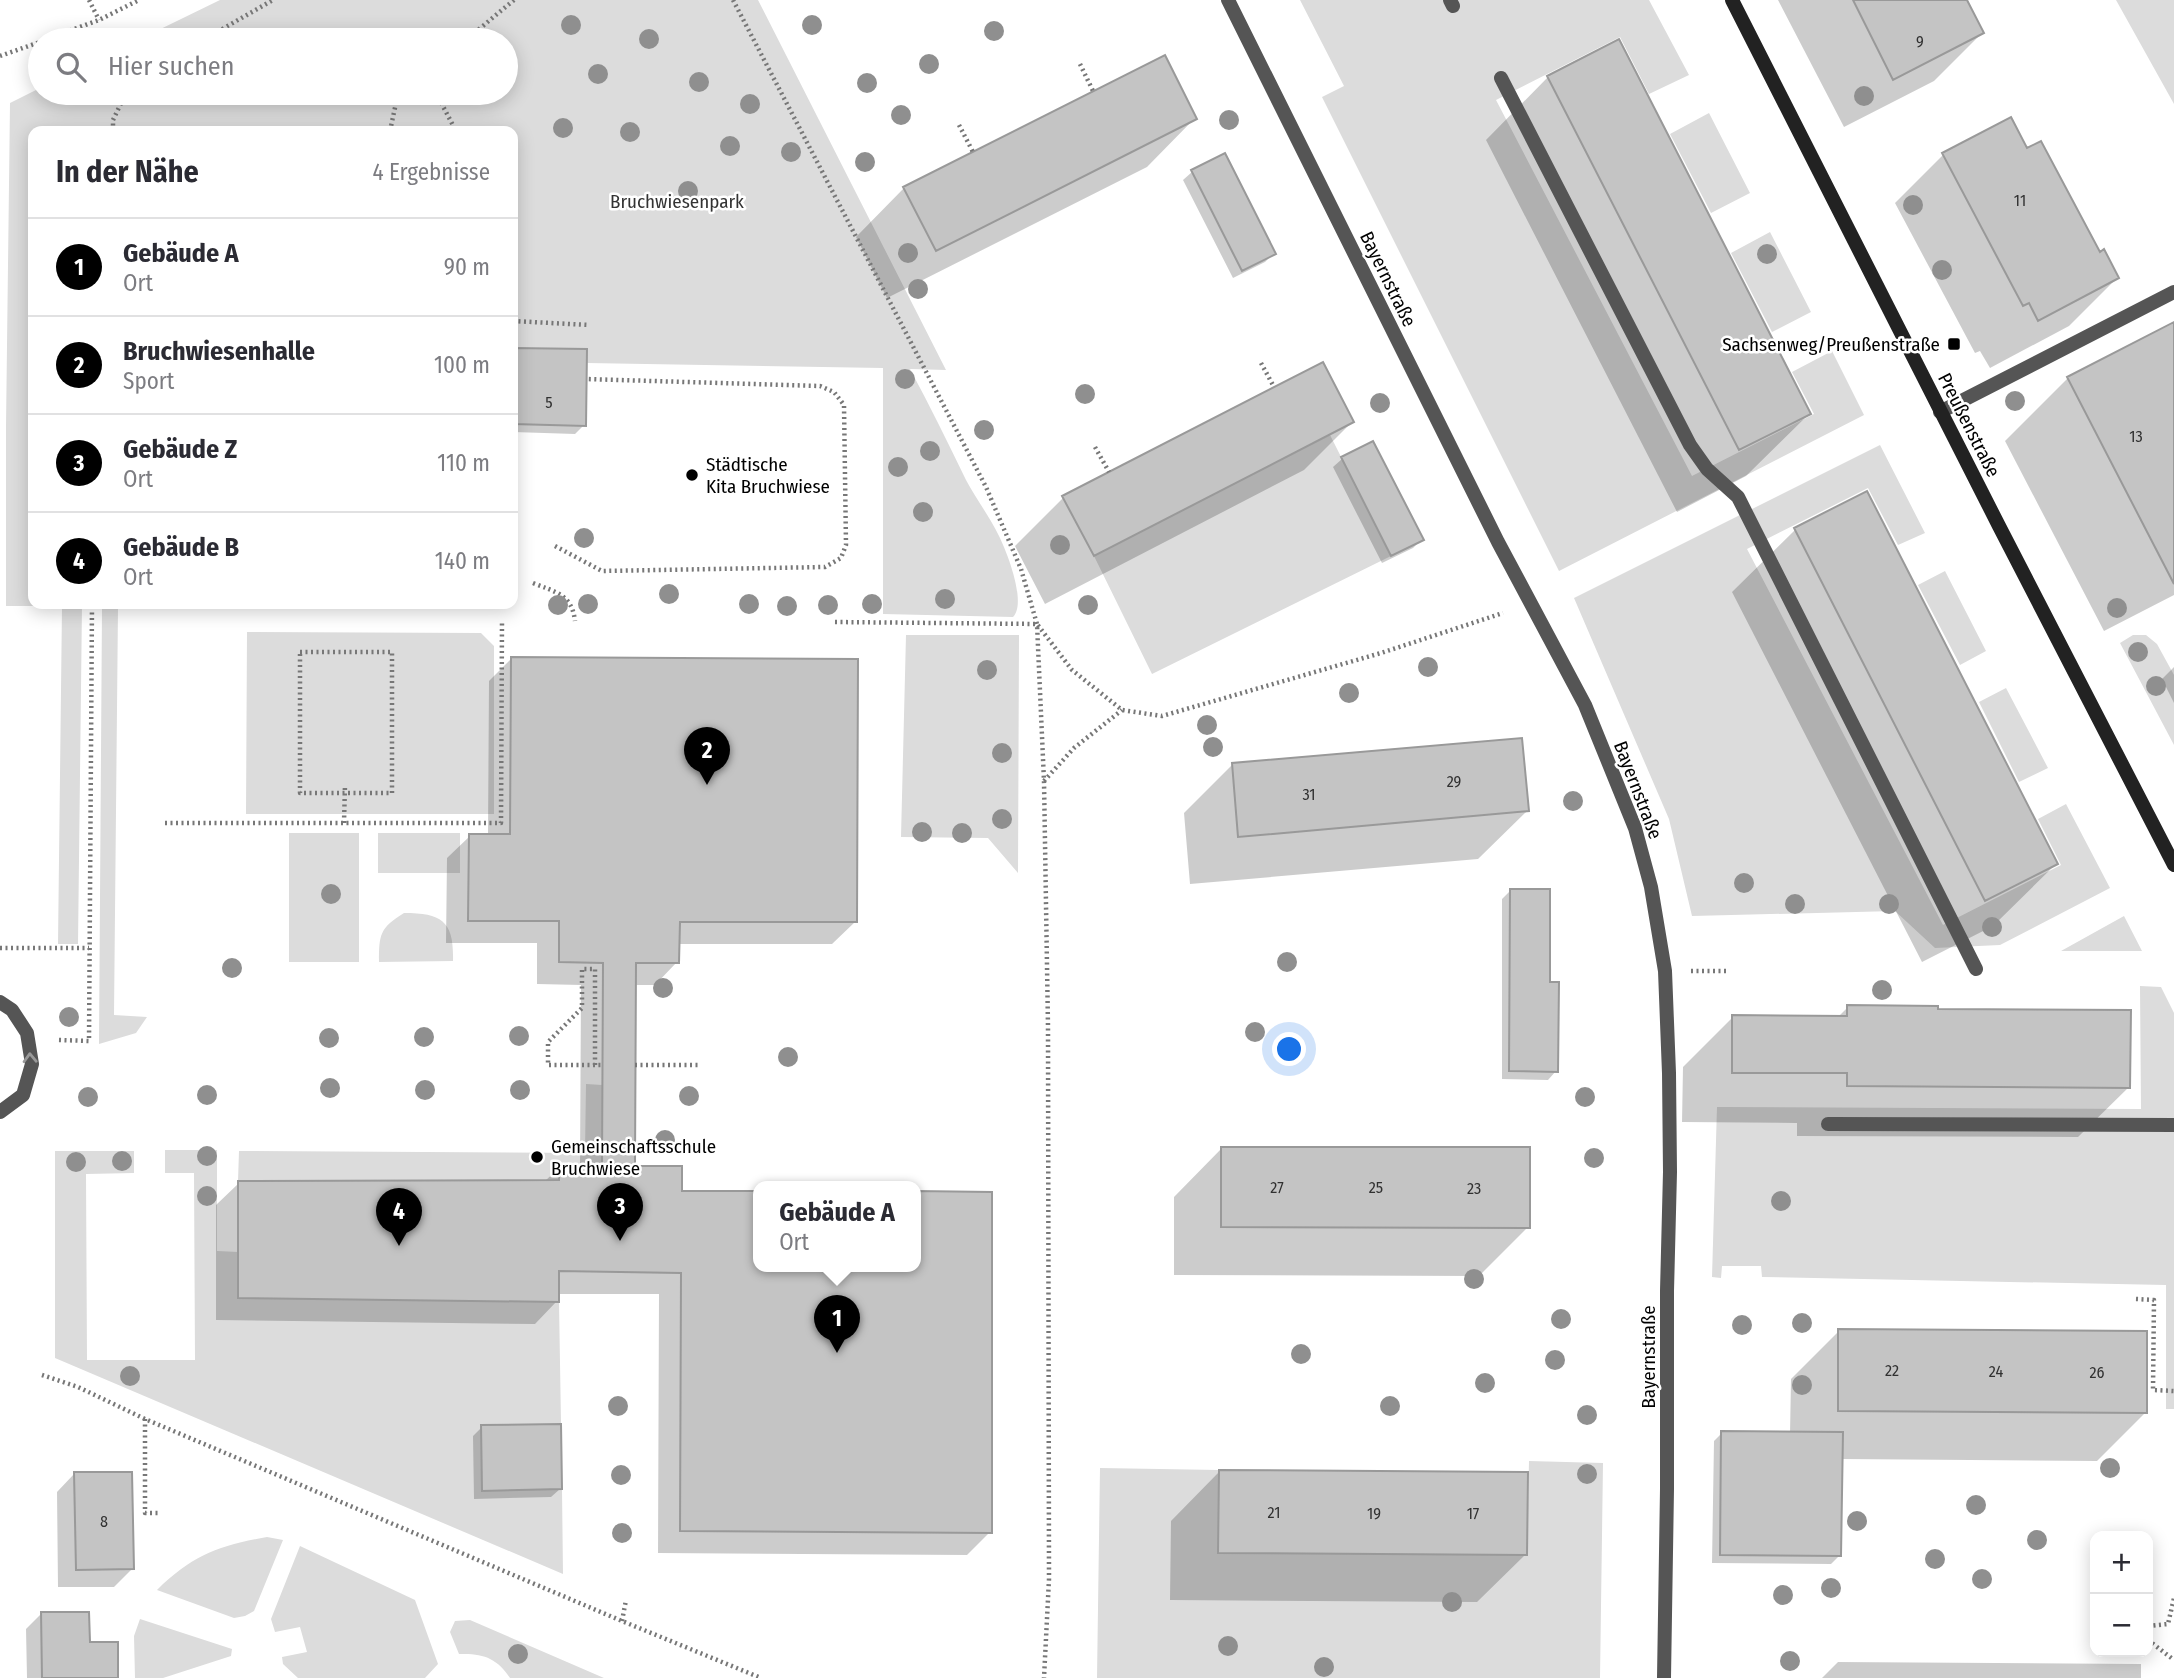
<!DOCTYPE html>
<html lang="de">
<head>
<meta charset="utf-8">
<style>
  body { margin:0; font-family:"Fira Sans Condensed",sans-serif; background:#f7f7f7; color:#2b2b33 }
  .controls { position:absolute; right:21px; bottom:21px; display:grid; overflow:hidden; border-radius:14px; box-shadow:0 4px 18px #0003 }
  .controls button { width:63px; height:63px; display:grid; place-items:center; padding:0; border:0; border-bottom:2px solid #e1e1e2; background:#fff; color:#2b2b33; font:35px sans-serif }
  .you { position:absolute; left:1290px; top:1050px; width:24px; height:24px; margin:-18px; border:5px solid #fff; border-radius:50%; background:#1a73e8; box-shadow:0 0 0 10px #1a73e833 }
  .badge { display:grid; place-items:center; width:46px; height:46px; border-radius:50%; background:#000; color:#fff; font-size:23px; font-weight:700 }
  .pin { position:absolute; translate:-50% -58px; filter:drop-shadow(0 2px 4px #0008) }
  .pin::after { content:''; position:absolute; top:37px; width:24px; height:21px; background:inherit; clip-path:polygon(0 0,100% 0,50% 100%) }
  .popup { position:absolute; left:753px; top:1181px; width:168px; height:91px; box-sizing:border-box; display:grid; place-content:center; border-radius:14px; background:#fff; filter:drop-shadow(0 2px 5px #0005); font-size:23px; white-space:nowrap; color:#7c7c81 }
  .popup b { font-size:26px; color:#2b2b33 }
  .popup::after { content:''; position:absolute; left:50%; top:100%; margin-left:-14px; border:14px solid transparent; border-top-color:#fff }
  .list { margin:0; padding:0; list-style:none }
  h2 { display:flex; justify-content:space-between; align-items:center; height:91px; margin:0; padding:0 28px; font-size:30px }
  h2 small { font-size:23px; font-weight:400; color:#7c7c81 }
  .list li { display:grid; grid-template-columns:46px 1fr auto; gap:21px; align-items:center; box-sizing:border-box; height:98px; padding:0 28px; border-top:2px solid #e1e1e2 }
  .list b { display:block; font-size:26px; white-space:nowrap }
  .list p { margin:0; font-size:23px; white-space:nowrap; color:#7c7c81 }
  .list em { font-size:23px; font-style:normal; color:#7c7c81 }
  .icon { flex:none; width:38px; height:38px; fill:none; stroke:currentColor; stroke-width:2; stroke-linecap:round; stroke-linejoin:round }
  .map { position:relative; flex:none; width:2174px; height:1678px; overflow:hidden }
  .search { position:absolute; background:#fff; box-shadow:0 4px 18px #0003; left:28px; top:28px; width:490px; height:77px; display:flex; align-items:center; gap:18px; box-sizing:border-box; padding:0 24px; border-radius:38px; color:#7c7c81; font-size:26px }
  .panel { position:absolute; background:#fff; box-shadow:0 4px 18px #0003; left:28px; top:126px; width:490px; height:483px; border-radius:14px }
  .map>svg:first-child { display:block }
  .green { fill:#dcdcdc }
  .shadow { fill:#0003 }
  .building { fill:#c4c4c4; stroke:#999; stroke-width:2 }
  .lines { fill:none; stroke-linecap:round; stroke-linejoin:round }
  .path { stroke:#777; stroke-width:4.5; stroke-dasharray:2 3.5; stroke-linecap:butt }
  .lane { stroke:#555; stroke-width:14 }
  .street { stroke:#555; stroke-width:14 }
  .secondary { stroke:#222; stroke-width:14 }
  .tree { fill:#8f8f8f }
  .oneway { stroke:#999 }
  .poi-dot { fill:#000; stroke:#fff; stroke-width:2.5 }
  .labels { text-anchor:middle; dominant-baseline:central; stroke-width:5; stroke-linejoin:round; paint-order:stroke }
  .number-label { font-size:16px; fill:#313131 }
  .park-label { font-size:19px; fill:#333; stroke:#fff }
  .street-label { font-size:19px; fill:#000; stroke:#fff }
  .poi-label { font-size:19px; fill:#000; stroke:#fff; text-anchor:start }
</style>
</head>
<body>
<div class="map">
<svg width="2174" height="1678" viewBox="0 0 2174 1678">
  <rect width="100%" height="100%" fill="#fff"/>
  <path class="green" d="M220,0H758L946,370L910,369C930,406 948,443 966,480C976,499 990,517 999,536C1007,552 1027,603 1013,617L883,614V368L587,363L586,349L513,348V131H33V604H82L78,944H58L62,606H6V427L10,103L40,88V93H506V40H138Z
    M1300,0H1649L1689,75L1649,94L1620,37L1496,100L1692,476L1814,414L1792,372L1832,351L1864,415L1559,571L1322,97L1344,86Z
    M2116,0H2174V104Z
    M1709,113L1750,193L1711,213L1670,134Z
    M1770,232L1811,312L1772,332L1731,253Z
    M1330,435L1391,556L1152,674L1094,556Z
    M1880,445L1925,533L1898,545L1868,488L1747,549L1943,925L2061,865L2038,819L2066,804L2110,888L2000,945L1935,948L1895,911L1692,916L1669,819L1574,598Z
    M1945,571L1986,651L1960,665L1918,585Z
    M102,607H118L114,1015L147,1017L136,1033L99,1044Z
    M247,632L481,633L494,646V814H246Z
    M906,635H1019L1018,873L988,838L901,837Z
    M2133,635H2146L2157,644L2174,675V745L2120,643Z
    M2006,688L2048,768L2019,782L1979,702Z
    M289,833H359V962H289Z
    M378,833H460V873H378Z
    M404,913C443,913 454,922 453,961L379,962C379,934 380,928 404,913Z
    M2124,916L2142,951H2061Z
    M2140,986L2161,987L2174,1013V1409H2166V1285L1762,1277L1761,1266H1722L1721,1278L1712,1277L1717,1107L2141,1109Z
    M586,1084L602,1085V1166L560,1165L559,1180L238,1181L239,1151L585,1153Z
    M165,1150H217V1251L238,1252V1298L559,1302L561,1424L481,1426L482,1490L562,1489L563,1574L55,1358V1151H134V1173L86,1174L87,1360H195L194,1173H165Z
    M1529,1461L1603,1463L1600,1678H1097L1100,1468L1219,1470L1218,1553L1527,1555Z
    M267,1537L283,1540L254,1611L245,1616L234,1618L157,1590C193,1555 218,1546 267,1537Z
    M300,1546L415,1600L438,1664L425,1678H298L283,1664L282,1657L307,1652L300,1627L275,1632L271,1619Z
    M140,1619L232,1649L231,1656L163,1678H135L134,1636Z
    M470,1620L604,1678H510C497,1658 483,1653 459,1654L450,1632L455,1621Z"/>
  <path class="shadow" d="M1778,0H1948L1982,33L1934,81L1844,127Z
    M1548,77L1809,414L1746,476L1677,512L1486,140Z
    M1195,118L1147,167L887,298L856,237L904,188Z
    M2026,150L2117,278L2069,326L1990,368L1980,351L1975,353L1895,203L1943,155Z
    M1224,155L1274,253L1265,262L1233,278L1183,180L1192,172Z
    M2174,324V595L2104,631L2005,441L2068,378Z
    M513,350H585L584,425L575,434L513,432Z
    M1352,422L1304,470L1045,604L1015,546L1063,498Z
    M1372,444L1422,539L1413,548L1382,563L1333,467L1342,459Z
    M1866,494L2056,864L1993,926L1922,962L1732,592L1795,530Z
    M511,659L855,922L832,944H678L677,962L655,985H634L633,1167L680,1193H758V1267H916V1193H991L990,1532L967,1555L658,1553L659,1294H557V1301L535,1324L216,1320V1205L239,1183L545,1181L560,1167H580L581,985L537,984V943H446L447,858L470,836H488L489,681Z
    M2174,667V703L2162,679Z
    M1232,765L1527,811L1478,859L1190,884L1184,813Z
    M1511,890L1548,984L1556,1071L1548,1080L1502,1079V899Z
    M1848,1007L1936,1011L2129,1087L2078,1137L1797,1136V1123L1682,1122L1683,1067L1733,1017L1837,1018Z
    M1222,1148L1528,1227L1479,1276L1174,1275V1197Z
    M1839,1331L2145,1413L2097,1461L1841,1459L1840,1555L1831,1564L1712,1563L1714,1441L1722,1433L1790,1434L1791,1379Z
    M482,1427L560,1489L551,1497L474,1499L473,1436Z
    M1219,1472L1526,1554L1477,1602L1170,1600L1171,1521Z
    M74,1474L132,1569L114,1587H58L57,1492Z
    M42,1613L88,1644L116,1678H27L26,1629Z
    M1838,1662L2141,1664V1678H1822Z"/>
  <path class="building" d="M1853,0H1967L1984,33L1893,80Z
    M1619,39L1811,414L1739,450L1547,76Z
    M1165,55L1197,119L936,251L903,187Z
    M2011,117L2027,148L2041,141L2100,252L2104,249L2119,278L2038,321L2029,303L2023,306L1942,153Z
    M1225,153L1276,254L1242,271L1191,170Z
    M2174,322V584L2067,377Z
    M513,348L587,349L586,426L513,424Z
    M1323,362L1354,422L1094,556L1062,496Z
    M1373,441L1424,540L1391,556L1341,457Z
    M1867,491L2058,864L1985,901L1794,528Z
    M511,657L858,659L857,922H680L679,963H636L635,1166H682V1191H758V1267H916V1191L992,1192V1533L680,1531L681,1273L559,1271V1302L238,1298V1181L559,1180V1165L602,1166L603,963L559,962V921H468L469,834H510Z
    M1522,738L1529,811L1238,837L1232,763Z
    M1510,889H1550V982H1559L1558,1072L1509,1071Z
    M1847,1005L1938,1006V1009L2131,1010L2130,1088L1847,1086V1073H1732V1015L1847,1016Z
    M1221,1147H1530V1228L1221,1227Z
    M1838,1329L2147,1331V1413L1838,1411Z
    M561,1424L562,1489L482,1491L481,1425Z
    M1721,1431L1843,1432L1841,1556L1720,1555Z
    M1219,1470L1528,1472L1527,1555L1218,1553Z
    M74,1472H132L134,1569L76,1570Z
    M41,1612H89L90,1642H118V1678H42Z"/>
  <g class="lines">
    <path class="path" d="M89,0L99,20
      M733,0L986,487L1021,569L1037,624L1044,781L1048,1027L1049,1579L1044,1678
      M44,40L99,20L139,0
      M203,40L273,0
      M466,40L514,0
      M0,56L40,42
      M1080,64L1093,91
      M436,93L456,131
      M959,125L973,152
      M113,131V120L126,93
      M390,131L396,103L407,93
      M513,321L589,325
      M1261,363L1274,387
      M1095,447L1109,472
      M555,546L602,571L825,567L841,558L846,545L844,405L834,392L820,386L586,379
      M533,583C555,592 572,594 575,621
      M127,604H151
      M835,622L1037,624L1072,670L1122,710L1162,716L1381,653L1503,613
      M300,652H392V793H300Z
      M1044,781L1074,748L1122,710
      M165,823H501L502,620
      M344,823L345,785
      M0,948H89
      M1691,971H1726
      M59,1040L89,1041L92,604
      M595,1065H548V1042L582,1008V969H595V1065H603
      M635,1065H701
      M2136,1299L2154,1300L2153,1390L2174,1391
      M42,1375L78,1387L145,1419L622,1621L761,1678
      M145,1419V1513H158
      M622,1621L626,1600
      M2148,1626L2168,1624L2174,1598
      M2148,1640L2174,1660"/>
    <path class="lane" d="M1450,0L1453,6
      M1501,78L1690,445L1707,469L1738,497L1976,969
      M1940,412L2174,292
      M1828,1124L2174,1125"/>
    <path class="street" d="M1228,0L1498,542L1585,705L1635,828L1651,887L1665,971L1669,1073L1670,1172L1667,1291V1489L1664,1678
      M0,1002L12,1010L27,1033L32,1064L23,1095L0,1112"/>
    <path class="secondary" d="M1732,0L1999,526L2174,865"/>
  </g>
  <g class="tree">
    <circle cx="571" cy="25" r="10"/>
    <circle cx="812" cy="25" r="10"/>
    <circle cx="994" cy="31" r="10"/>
    <circle cx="649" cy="39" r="10"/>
    <circle cx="929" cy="64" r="10"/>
    <circle cx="598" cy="74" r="10"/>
    <circle cx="699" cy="82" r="10"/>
    <circle cx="867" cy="83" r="10"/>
    <circle cx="1864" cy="96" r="10"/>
    <circle cx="750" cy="104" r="10"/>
    <circle cx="901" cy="115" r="10"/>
    <circle cx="1229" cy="120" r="10"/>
    <circle cx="563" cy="128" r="10"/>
    <circle cx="630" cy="132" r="10"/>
    <circle cx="730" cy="146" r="10"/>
    <circle cx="791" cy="152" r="10"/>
    <circle cx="865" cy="162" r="10"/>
    <circle cx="688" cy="191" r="10"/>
    <circle cx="1913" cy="205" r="10"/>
    <circle cx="908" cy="253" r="10"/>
    <circle cx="1767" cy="254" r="10"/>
    <circle cx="1942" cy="270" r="10"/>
    <circle cx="918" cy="289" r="10"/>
    <circle cx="905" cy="379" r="10"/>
    <circle cx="1085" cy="394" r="10"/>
    <circle cx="2015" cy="401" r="10"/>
    <circle cx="1380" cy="403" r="10"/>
    <circle cx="984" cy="430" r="10"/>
    <circle cx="930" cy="451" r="10"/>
    <circle cx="898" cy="467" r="10"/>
    <circle cx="923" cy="512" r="10"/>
    <circle cx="584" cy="538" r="10"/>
    <circle cx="1060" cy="545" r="10"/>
    <circle cx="669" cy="594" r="10"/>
    <circle cx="945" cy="599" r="10"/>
    <circle cx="588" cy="604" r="10"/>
    <circle cx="749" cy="604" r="10"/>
    <circle cx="872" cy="604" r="10"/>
    <circle cx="558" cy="605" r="10"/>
    <circle cx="828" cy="605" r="10"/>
    <circle cx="1088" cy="605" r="10"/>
    <circle cx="787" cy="606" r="10"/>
    <circle cx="2117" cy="608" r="10"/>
    <circle cx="2138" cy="652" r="10"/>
    <circle cx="1428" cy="667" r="10"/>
    <circle cx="987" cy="670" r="10"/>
    <circle cx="2156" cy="686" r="10"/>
    <circle cx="1349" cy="693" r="10"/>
    <circle cx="1207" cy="725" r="10"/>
    <circle cx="1213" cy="747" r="10"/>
    <circle cx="1002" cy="753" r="10"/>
    <circle cx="1573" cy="801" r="10"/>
    <circle cx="1002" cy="819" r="10"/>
    <circle cx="922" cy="832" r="10"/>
    <circle cx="962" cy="833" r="10"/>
    <circle cx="1744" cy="883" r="10"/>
    <circle cx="331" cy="894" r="10"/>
    <circle cx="1795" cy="904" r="10"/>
    <circle cx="1889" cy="904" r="10"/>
    <circle cx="1992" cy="927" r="10"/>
    <circle cx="1287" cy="962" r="10"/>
    <circle cx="232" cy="968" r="10"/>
    <circle cx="663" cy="988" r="10"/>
    <circle cx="1882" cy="990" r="10"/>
    <circle cx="69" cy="1017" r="10"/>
    <circle cx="1255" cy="1032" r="10"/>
    <circle cx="519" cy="1036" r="10"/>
    <circle cx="424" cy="1037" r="10"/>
    <circle cx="329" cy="1038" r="10"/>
    <circle cx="788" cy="1057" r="10"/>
    <circle cx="330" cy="1088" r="10"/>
    <circle cx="425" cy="1090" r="10"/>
    <circle cx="520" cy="1090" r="10"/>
    <circle cx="207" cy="1095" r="10"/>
    <circle cx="689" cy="1096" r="10"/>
    <circle cx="88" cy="1097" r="10"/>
    <circle cx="1585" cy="1097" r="10"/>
    <circle cx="665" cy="1140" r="10"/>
    <circle cx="207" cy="1156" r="10"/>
    <circle cx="1594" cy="1158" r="10"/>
    <circle cx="122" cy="1161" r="10"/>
    <circle cx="76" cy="1162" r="10"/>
    <circle cx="207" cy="1196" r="10"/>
    <circle cx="1781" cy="1201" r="10"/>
    <circle cx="1474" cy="1279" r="10"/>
    <circle cx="1561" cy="1319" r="10"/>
    <circle cx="1802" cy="1323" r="10"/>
    <circle cx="1742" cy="1325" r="10"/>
    <circle cx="1301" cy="1354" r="10"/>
    <circle cx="1555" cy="1360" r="10"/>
    <circle cx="130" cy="1376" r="10"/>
    <circle cx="1485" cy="1383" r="10"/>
    <circle cx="1802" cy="1385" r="10"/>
    <circle cx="618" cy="1406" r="10"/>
    <circle cx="1390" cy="1406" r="10"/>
    <circle cx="1587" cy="1415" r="10"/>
    <circle cx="2110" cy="1468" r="10"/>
    <circle cx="1587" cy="1474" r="10"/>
    <circle cx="621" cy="1475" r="10"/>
    <circle cx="1976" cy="1505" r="10"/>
    <circle cx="1857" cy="1521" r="10"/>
    <circle cx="622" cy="1533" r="10"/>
    <circle cx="2037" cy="1540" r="10"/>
    <circle cx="1935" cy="1559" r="10"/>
    <circle cx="1982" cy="1579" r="10"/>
    <circle cx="1831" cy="1588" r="10"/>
    <circle cx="1783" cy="1595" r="10"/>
    <circle cx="1452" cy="1602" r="10"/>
    <circle cx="1228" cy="1646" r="10"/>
    <circle cx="518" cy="1654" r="10"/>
    <circle cx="1790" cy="1661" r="10"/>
    <circle cx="1324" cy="1667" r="10"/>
  </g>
  <defs><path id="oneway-chevron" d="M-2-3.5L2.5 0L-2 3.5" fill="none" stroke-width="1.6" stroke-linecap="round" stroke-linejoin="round" transform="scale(1.75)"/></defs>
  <use class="oneway" href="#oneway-chevron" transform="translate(30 1058) rotate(-92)"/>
  <g class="poi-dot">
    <rect x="1947" y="337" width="14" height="14" rx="3.5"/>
    <circle cx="692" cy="475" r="7"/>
    <circle cx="537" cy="1157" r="7"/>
  </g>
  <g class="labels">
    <g class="number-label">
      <text x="1920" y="41">9</text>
      <text x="2020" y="200">11</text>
      <text x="549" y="402">5</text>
      <text x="2136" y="436">13</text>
      <text x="1454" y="781">29</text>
      <text x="1309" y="794">31</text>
      <text x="1277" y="1187">27</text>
      <text x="1376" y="1187">25</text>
      <text x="1474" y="1188">23</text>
      <text x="1892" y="1370">22</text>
      <text x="1996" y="1371">24</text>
      <text x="2097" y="1372">26</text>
      <text x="1274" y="1512">21</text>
      <text x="1374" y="1513">19</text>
      <text x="1473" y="1513">17</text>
      <text x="104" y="1521">8</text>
    </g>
    <g class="park-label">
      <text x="677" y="201">Bruchwiesenpark</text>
    </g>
    <g class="street-label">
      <text transform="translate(1388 279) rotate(64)">Bayernstraße</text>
      <text transform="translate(1969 425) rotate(63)">Preußenstraße</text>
      <text transform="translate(1638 790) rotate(69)">Bayernstraße</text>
      <text transform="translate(1648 1357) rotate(-90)">Bayernstraße</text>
    </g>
    <g class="poi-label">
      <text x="1940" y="344" text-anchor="end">Sachsenweg/Preußenstraße</text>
      <text x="706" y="464">Städtische<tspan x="706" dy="22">Kita Bruchwiese</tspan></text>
      <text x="551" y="1146">Gemeinschaftsschule<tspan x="551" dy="22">Bruchwiese</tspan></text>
    </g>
  </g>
</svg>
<div class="controls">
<button>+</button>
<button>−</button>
</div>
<div class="you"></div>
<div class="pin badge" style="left:837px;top:1353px">1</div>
<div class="popup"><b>Gebäude A</b>Ort</div>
<div class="pin badge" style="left:707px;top:785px">2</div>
<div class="pin badge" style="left:620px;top:1241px">3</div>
<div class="pin badge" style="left:399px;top:1246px">4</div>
<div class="search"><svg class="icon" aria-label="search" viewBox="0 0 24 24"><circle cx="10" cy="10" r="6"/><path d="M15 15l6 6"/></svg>Hier suchen</div>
<section class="panel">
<h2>In der Nähe<small>4 Ergebnisse</small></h2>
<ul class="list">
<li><span class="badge">1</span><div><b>Gebäude A</b><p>Ort</p></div><em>90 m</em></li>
<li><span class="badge">2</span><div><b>Bruchwiesenhalle</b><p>Sport</p></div><em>100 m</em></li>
<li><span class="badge">3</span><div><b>Gebäude Z</b><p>Ort</p></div><em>110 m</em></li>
<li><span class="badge">4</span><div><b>Gebäude B</b><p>Ort</p></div><em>140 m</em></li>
</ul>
</section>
</div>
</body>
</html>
